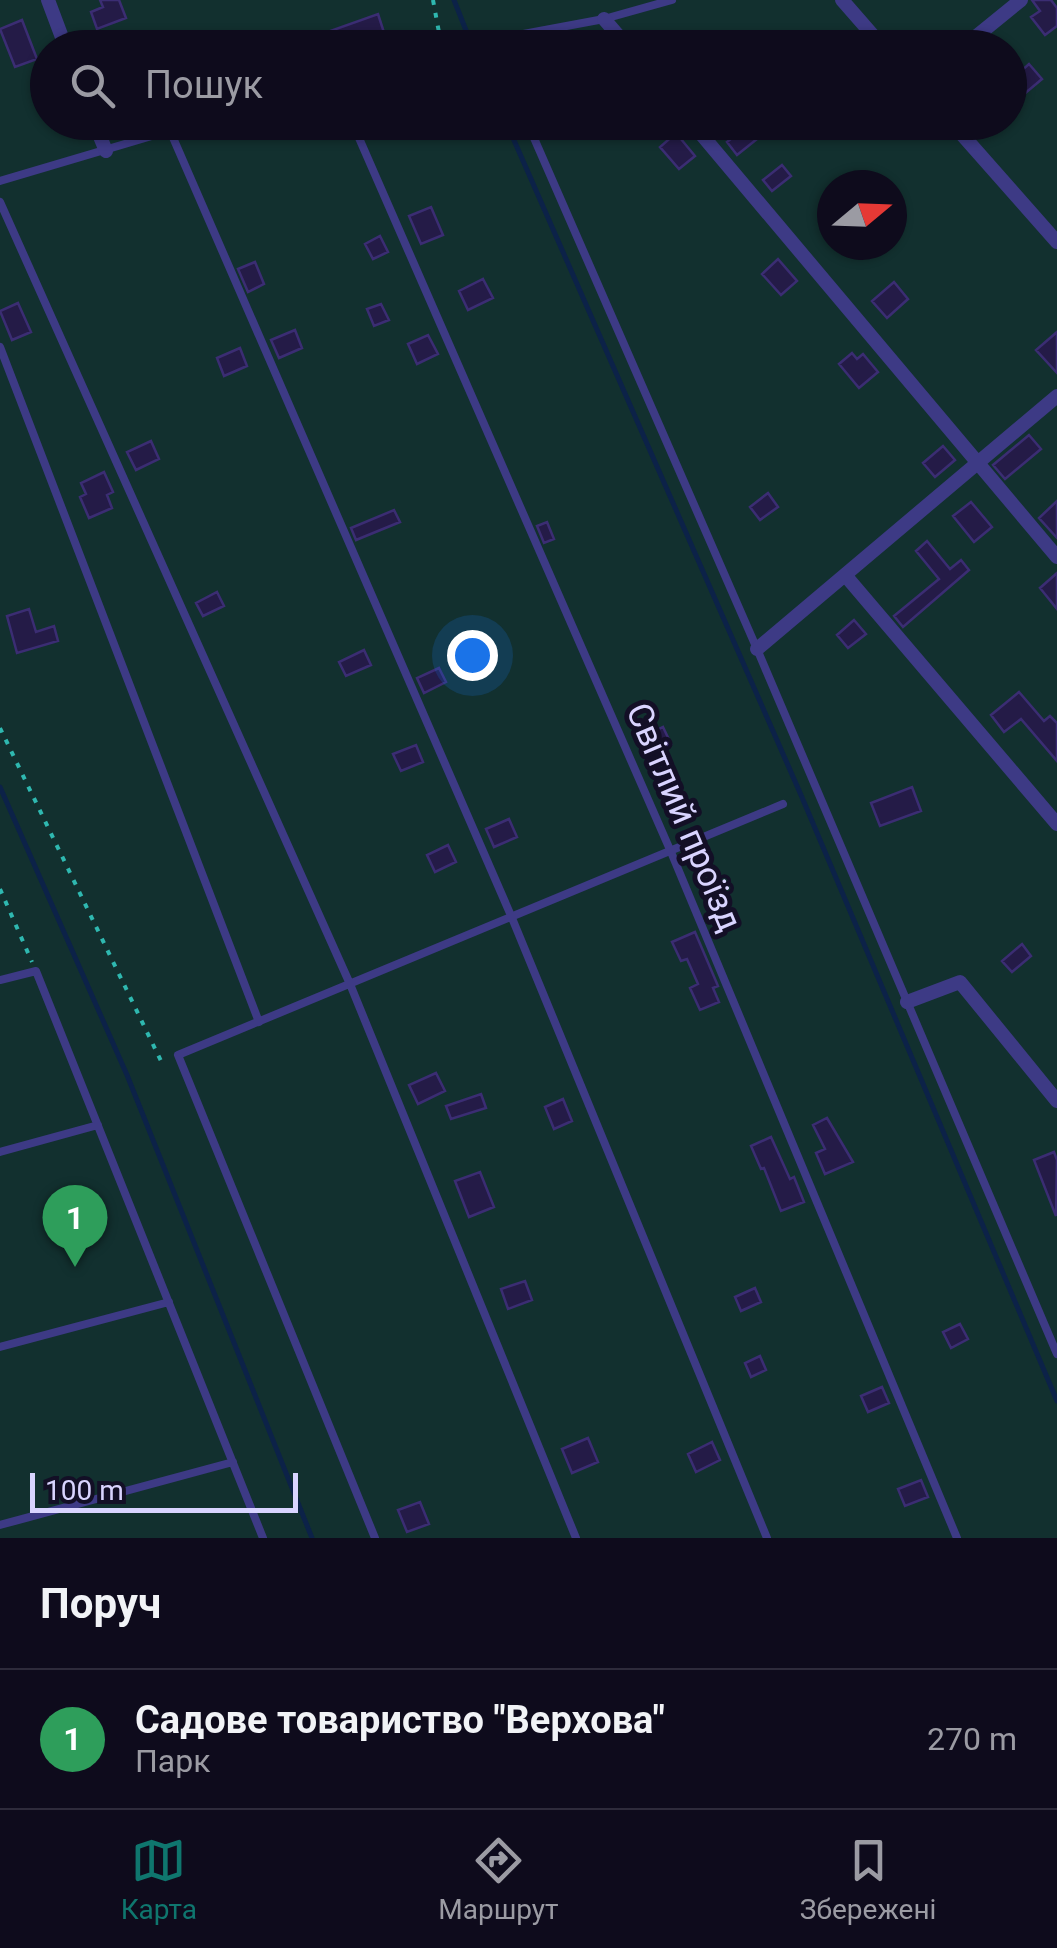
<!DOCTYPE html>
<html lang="uk">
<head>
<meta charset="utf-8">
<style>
  body { margin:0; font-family:Roboto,sans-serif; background:#1c1929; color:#f1f3f6 }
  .compass { position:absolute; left:817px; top:170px; width:90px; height:90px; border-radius:50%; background:#0e0b1c; box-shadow:0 2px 8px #0004; rotate:71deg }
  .scale { position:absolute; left:30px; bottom:25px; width:268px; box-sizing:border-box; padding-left:10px; border:5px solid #d9d4ff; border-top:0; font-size:28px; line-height:35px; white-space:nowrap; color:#d9d4ff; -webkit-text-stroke:8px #130f26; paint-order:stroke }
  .you { position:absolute; left:472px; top:655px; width:35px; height:35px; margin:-25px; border:8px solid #fff; border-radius:50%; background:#1a73e8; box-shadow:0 0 0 15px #1a73e833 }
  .badge { display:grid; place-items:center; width:65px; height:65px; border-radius:50%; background:#0f766e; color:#fff; font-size:32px; font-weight:700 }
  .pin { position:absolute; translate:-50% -82px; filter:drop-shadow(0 2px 5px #0008) }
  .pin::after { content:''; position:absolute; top:52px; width:35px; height:30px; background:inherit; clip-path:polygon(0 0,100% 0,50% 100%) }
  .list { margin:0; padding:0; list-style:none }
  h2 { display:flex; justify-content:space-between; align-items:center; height:130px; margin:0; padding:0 40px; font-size:42px }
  h2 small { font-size:32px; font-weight:400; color:#9b9ba3 }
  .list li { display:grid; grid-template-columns:65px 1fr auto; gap:30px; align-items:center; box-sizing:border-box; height:140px; padding:0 40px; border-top:2px solid #2e2b3b }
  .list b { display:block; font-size:38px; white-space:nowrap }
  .list p { margin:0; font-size:32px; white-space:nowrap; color:#9b9ba3 }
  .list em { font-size:32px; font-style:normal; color:#9b9ba3 }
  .icon { flex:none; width:55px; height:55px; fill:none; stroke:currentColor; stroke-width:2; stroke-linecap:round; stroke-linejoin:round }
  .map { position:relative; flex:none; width:1057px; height:1538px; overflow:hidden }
  .search { position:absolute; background:#0e0b1c; box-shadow:0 2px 8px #0004; left:30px; right:30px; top:30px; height:110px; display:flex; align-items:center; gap:25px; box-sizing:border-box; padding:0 35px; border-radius:55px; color:#9b9ba3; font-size:38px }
  .sheet { height:270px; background:#0e0b1c }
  nav { display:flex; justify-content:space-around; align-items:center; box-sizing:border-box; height:140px; border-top:2px solid #2e2b3b; background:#0e0b1c; font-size:28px; color:#9b9ba3 }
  nav a { display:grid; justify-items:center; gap:5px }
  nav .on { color:#0f766e }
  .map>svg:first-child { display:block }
  .green { fill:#12302f; fill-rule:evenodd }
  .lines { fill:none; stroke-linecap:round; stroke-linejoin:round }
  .stream { stroke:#0c2248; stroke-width:5 }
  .building { fill:#241b47; stroke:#3b2d73; stroke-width:2.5 }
  .path { stroke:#2fb8b0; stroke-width:4; stroke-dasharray:5 8; stroke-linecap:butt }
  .lane { stroke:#3d3a85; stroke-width:8 }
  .street { stroke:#3d3a85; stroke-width:14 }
  .labels { text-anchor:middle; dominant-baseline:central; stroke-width:10; stroke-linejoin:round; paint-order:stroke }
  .street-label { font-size:35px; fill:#d9d4ff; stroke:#130f26 }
</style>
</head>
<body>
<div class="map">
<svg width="1057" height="1538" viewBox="0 0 1057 1538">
  <rect width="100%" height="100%" fill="#130f26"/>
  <path class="green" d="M0,0H1057V1538H0ZM48,48H1010V122H48ZM832,185H892V245H832Z"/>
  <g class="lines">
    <path class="stream" d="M454,0L473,48
      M506,122L801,795L1057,1401
      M0,787L127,1075L312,1538"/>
  </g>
  <path class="building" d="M100,0H119L126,18L97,29L91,12L103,7Z
    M1032,0H1051L1057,8V26L1045,35L1031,17L1040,11Z
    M378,14L389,48H323L319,35Z
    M22,20L37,59L15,67L0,29Z
    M1029,64L1042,79L1023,95L1011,80Z
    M747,126L757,139L737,155L727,142Z
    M676,133L695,156L679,169L660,147Z
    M782,165L791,176L772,191L763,180Z
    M431,207L443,235L421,244L409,216Z
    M380,236L388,252L373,259L365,244Z
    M778,259L797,281L781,295L762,274Z
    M255,262L264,284L248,292L238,269Z
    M483,279L493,298L468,310L459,291Z
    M894,282L908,299L887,318L872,301Z
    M18,303L31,332L12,340L0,311Z
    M381,304L389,320L374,326L367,309Z
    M295,330L302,348L279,358L271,340Z
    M1057,332V373L1036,350Z
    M428,335L438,354L417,364L408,344Z
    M240,348L247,366L224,376L217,358Z
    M852,353L857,359L863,354L878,372L859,388L839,364Z
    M1029,435L1041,449L1005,479L993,465Z
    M151,441L159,459L136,470L127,452Z
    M943,446L955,460L935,477L923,463Z
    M104,472L113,492L107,495L112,508L89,518L80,497L86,494L81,483Z
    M768,493L778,507L760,520L750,507Z
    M1057,501V538L1039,518Z
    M971,502L992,527L974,542L953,516Z
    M394,510L400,522L356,540L351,528Z
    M547,522L554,539L544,543L537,526Z
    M927,541L950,569L961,560L969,570L903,627L894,616L939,579L916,551Z
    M1057,573V609L1040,588Z
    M217,592L224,606L203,616L196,603Z
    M29,609L36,632L54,626L58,641L17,653L7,616Z
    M854,620L866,634L848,648L837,635Z
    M364,650L371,665L346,676L339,662Z
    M439,668L446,682L424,693L417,678Z
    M1019,692L1044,721L1050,716L1057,723V761L1021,719L1004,732L991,715Z
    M663,727L671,744L649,755L641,738Z
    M416,745L423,762L401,771L393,754Z
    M912,787L921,811L880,826L871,803Z
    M509,819L517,837L494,847L486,829Z
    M448,845L456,862L435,872L427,855Z
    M695,932L718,986L713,988L719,1002L700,1010L690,988L698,984L687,959L681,961L672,942Z
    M1022,944L1031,956L1012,972L1002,961Z
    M436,1073L445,1091L418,1104L409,1085Z
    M481,1094L486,1108L451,1119L446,1106Z
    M563,1099L572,1121L554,1129L545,1107Z
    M827,1118L853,1162L825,1174L816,1153L825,1149L813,1125Z
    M771,1137L790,1179L794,1177L804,1202L781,1211L764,1168L761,1169L751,1146Z
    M1054,1152L1057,1160L1056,1216L1034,1160Z
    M480,1172L494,1207L469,1217L455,1181Z
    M525,1281L532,1300L508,1309L501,1289Z
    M755,1288L761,1302L741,1311L735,1297Z
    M960,1324L968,1339L951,1348L943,1332Z
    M760,1356L766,1370L751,1377L745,1363Z
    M882,1387L889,1403L868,1412L861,1396Z
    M588,1438L598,1462L572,1473L562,1449Z
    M712,1442L720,1460L696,1472L688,1454Z
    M921,1480L928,1497L905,1506L898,1489Z
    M420,1502L429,1524L407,1532L398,1510Z"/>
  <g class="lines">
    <path class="path" d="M433,0L440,38
      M0,728L161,1061L166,1059
      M0,889L32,962"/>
    <path class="lane" d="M440,48L469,39L491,40L604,19L672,0
      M352,122L671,852L957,1538
      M527,122L757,649L1057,1354
      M171,133L512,918L767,1538
      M0,181L199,122
      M0,202L350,984L576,1538
      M0,347L259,1022
      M0,980L36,971L263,1538
      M0,1152L98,1125
      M0,1347L169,1302
      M0,1525L233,1462
      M375,1538L178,1055L783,804"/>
    <path class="street" d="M48,0L66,48
      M842,0L884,48
      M604,19L629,48
      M962,48L1021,0
      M94,122L106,151
      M691,122L1057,557
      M951,122L1057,242
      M845,575L1057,824
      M757,649L1057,396
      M907,1002L960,982L1057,1101"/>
  </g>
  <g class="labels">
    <g class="street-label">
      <text transform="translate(684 817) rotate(67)">Світлий проїзд</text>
    </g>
  </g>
</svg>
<svg class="compass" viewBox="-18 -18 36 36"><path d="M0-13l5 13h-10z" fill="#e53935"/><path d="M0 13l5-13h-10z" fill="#9b9ba3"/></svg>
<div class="scale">100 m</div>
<div class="you"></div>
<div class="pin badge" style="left:75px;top:1267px;background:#2e9e5b">1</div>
<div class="search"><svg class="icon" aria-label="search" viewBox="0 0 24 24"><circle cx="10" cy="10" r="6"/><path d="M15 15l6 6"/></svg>Пошук</div>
</div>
<section class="sheet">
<h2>Поруч<small></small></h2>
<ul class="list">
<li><span class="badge" style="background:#2e9e5b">1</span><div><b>Садове товариство &quot;Верхова&quot;</b><p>Парк</p></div><em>270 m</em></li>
</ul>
</section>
<nav>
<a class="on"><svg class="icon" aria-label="map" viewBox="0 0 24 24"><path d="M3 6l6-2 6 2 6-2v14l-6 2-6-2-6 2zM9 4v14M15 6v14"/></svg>Карта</a>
<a><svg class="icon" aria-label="directions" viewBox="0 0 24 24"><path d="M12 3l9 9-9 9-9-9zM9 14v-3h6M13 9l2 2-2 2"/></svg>Маршрут</a>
<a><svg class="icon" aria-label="saved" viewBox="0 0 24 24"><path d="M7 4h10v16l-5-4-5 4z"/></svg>Збережені</a>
</nav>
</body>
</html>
